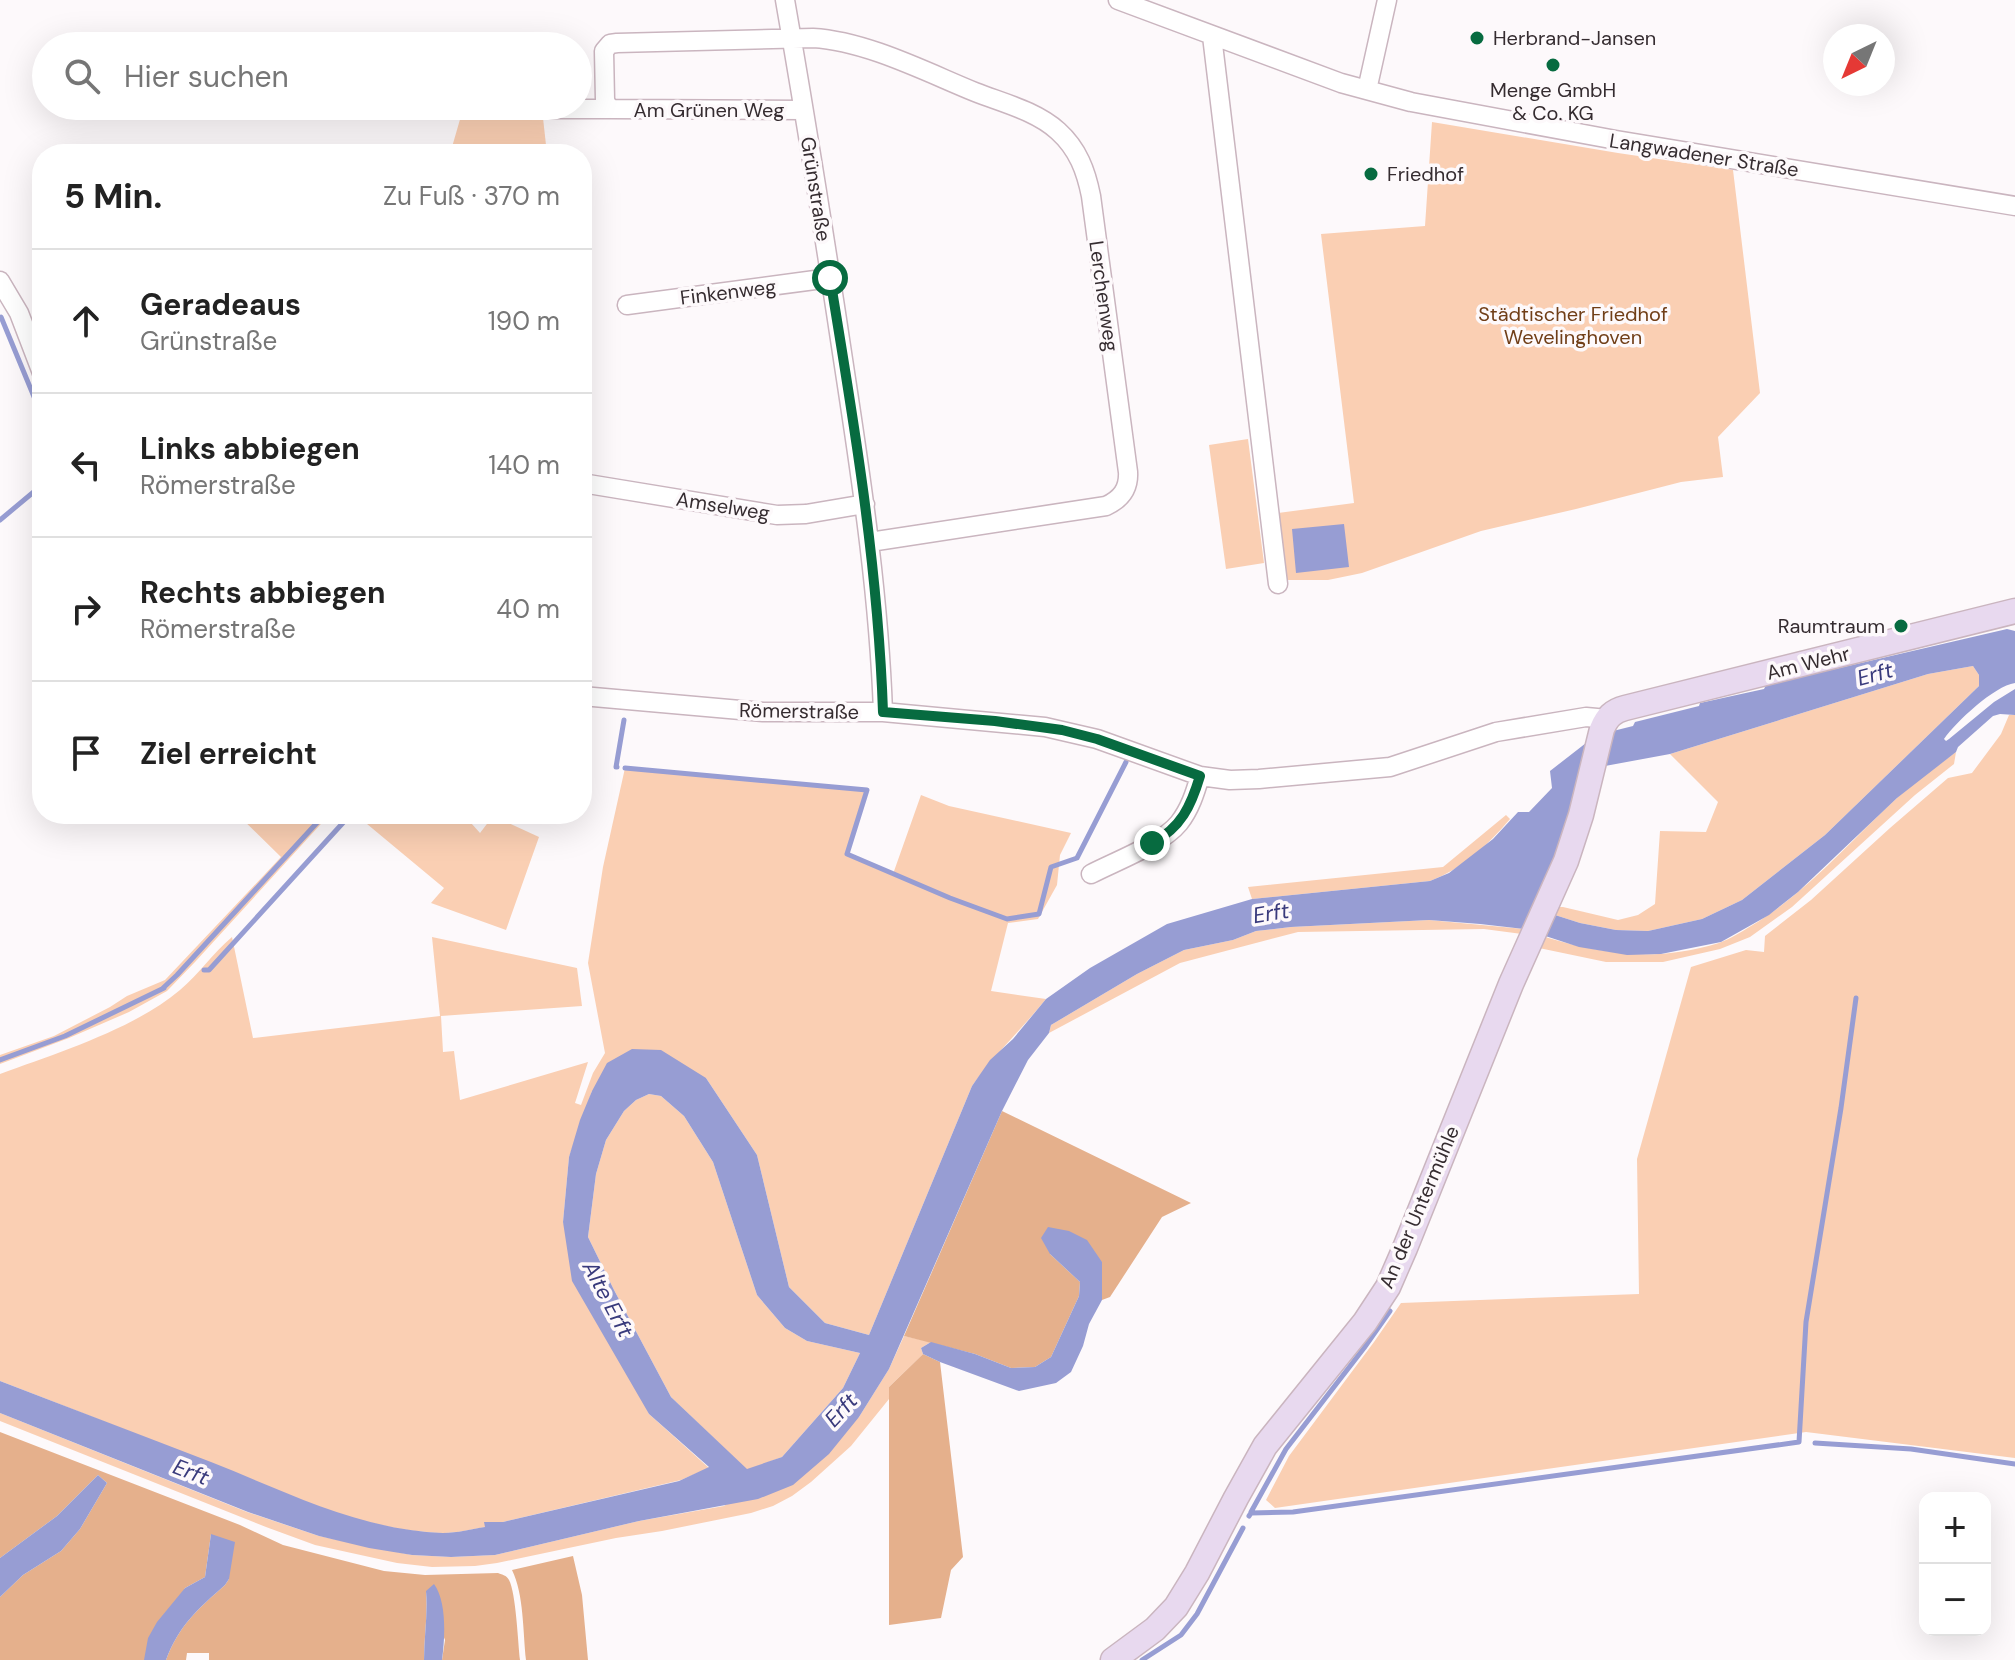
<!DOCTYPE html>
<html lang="de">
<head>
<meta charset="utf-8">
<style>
  body { margin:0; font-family:"DM Sans",sans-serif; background:#f6f6f6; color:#222 }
  .controls { position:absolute; right:24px; bottom:24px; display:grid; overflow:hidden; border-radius:16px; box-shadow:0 8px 32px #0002 }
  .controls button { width:72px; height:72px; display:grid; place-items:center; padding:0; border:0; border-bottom:2px solid #e0e0e0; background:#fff; color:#222; font:40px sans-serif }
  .compass { position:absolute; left:1823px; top:24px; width:72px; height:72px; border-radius:50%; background:#fff; box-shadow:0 8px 32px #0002; rotate:223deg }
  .stop { position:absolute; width:24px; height:24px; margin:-18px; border:6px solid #076b40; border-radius:50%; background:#fff }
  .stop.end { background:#076b40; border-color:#fff; box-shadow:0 2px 8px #0008 }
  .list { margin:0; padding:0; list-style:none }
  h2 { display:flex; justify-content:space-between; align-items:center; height:104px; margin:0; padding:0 32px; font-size:34px }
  h2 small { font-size:26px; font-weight:400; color:#767676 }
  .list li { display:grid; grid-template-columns:52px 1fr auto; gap:24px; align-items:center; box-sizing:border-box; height:144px; padding:0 32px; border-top:2px solid #e0e0e0 }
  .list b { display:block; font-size:30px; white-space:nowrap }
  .list p { margin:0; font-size:26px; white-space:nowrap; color:#767676 }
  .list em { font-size:26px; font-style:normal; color:#767676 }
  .icon { flex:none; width:44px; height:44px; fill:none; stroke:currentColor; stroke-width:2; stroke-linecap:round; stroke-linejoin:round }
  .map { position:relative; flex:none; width:2015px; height:1660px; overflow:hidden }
  .search { position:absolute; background:#fff; box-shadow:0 8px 32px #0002; left:32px; top:32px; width:560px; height:88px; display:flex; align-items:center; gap:20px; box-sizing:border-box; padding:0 28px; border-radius:44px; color:#767676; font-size:30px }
  .panel { position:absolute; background:#fff; box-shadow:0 8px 32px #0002; left:32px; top:144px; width:560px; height:680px; border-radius:32px }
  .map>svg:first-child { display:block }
  .green { fill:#facfb3 }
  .forest { fill:#e5b08c }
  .water { fill:#979dd3; fill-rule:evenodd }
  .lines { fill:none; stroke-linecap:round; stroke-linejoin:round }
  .stream { stroke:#979dd3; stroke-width:5 }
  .street-casing { stroke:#cab5bf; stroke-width:21 }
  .secondary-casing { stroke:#cab5bf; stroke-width:27 }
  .street { stroke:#fff; stroke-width:18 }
  .secondary { stroke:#e8d9ef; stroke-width:24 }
  .route { stroke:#076b40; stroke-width:10 }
  .poi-dot { fill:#076b40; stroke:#fdf9fb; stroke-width:3 }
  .labels { text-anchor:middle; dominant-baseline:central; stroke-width:7; stroke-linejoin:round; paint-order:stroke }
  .poi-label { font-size:20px; fill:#352c30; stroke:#fdf9fb; text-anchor:start }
  .street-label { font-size:20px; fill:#352c30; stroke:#fdf9fb }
  .park-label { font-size:20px; fill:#703e17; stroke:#fdf9fb }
  .water-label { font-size:22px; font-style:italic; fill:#393a7c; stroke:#fdf9fb }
</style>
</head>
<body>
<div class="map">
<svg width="2015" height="1660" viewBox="0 0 2015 1660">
  <rect width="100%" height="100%" fill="#fdf9fb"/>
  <path class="green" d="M463,109H542L547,154H450Z
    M1432,122L1618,153L1733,170L1760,393L1718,437L1723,477L1681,482L1576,509L1481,531L1362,573L1328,580H1286L1278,513L1354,503L1321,234L1425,226Z
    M1248,439L1264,563L1226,569L1209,445Z
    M1973,666L1979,675V686L1825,835L1742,900L1702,919L1648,931L1616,930L1580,923L1555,915L1559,907H1563L1618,920L1638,915L1655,904L1660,831L1706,832L1718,802L1670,754L1928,674Z
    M2009,715H2015V1458L1806,1432L1275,1508L1266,1500L1289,1456L1374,1342L1401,1303L1639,1294L1637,1159L1691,967L1746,950L1764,952L1765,936L1811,900L1890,828L1948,778L1972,773L2001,734Z
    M1956,752L1954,764L1915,795L1792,907L1750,937L1720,949L1663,962H1606L1539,948L1545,937C1606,955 1657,962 1719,943C1730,939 1741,932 1751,926C1808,892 1850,841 1898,797C1916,781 1936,767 1956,752Z
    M625,768L867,790L847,854L893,874L921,795L949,806L1071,833L1060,855L1057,885L1038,919L1008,923L991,991L1046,999C1022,1029 994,1055 972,1086L869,1335L825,1323L789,1287L757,1155L706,1078L592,1091L569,1157L563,1222L649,1414L709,1468L681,1480L503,1522H485L486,1527C472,1529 458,1533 444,1533C356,1531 273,1489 194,1457C129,1431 65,1406 0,1381V1074C57,1053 134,1029 180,990C199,974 213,953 232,937L253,1038L440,1016L432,937L577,968L582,1006L441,1016L443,1052L454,1051L460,1100L588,1062L575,1103L581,1105L593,1073L605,1053L588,963L603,867Z
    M237,814H330L195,962L167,991L129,1012L69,1038L0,1064V1055L54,1036L110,1007L127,996L165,980L281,857Z
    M355,814H463L480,833L493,816L539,837L506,930L431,903L444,888Z
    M1506,815L1510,819C1488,845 1462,869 1430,881L1252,899L1248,887L1443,867Z
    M1429,920L1524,929L1522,934L1484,929L1298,932L1180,963L1049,1033L1051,1025L1137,974L1184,950L1233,940L1256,931L1291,927Z
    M649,1094L661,1096L684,1116L713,1162L757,1295L785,1328L807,1341L860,1353L843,1388L782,1457L747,1470L671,1397L614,1290L588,1237L596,1174L606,1140L624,1111L636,1100Z
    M904,1336L931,1342L921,1348L923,1354L889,1387V1399L851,1446L811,1482L792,1496L773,1506L751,1513L662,1531L616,1538L497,1563L475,1566L432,1567L397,1563L315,1545L266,1527L0,1421V1413L247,1512L319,1536L412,1555L451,1557L495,1555L639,1521L724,1506L859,1417L889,1369Z"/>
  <path class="forest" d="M1002,1111L1191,1203L1162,1217L1110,1297L1102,1300V1262L1050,1254L1080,1282L1079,1296L1051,1357L1035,1367L1011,1368L975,1354L904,1336Z
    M923,1354L940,1362L963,1557L951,1570L941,1618L889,1625V1387Z
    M0,1432L240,1525L283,1545L384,1571L425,1575L498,1573C503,1575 506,1575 509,1580C516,1593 518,1643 520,1660H442L445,1640L426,1591C428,1615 424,1637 424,1660H209V1653H187L186,1660H166C179,1625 198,1609 225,1585L229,1579L211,1534L205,1577L185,1588L145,1660H0V1597L23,1575L61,1551L80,1529L107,1483L98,1475L57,1516L0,1558Z
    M573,1556L582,1595L588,1660H526C523,1633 524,1594 512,1570Z"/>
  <path class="water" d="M1344,524L1349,567L1296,573L1292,529Z
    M2007,629L2015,631V683C1994,686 1956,722 1944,739L1946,741L1949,739L1994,702L2015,689V715L2000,714L1993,716L1958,747L1956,752L1897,798L1798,892L1769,915L1721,942L1661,954L1627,955L1579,947L1524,929L1480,924L1429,920L1291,927L1256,931L1233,940L1184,950L1137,974L1051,1025L1049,1033L1028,1060L1002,1111L889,1369L859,1417L829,1454L793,1485L758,1499L639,1521L495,1555L451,1557L412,1555L369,1548L319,1536L248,1512L0,1413V1381C70,1408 141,1435 211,1462C287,1492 360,1530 443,1533C457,1533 472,1529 485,1527L484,1522H503L679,1481L709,1467L649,1414L572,1281L563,1222L569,1157L580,1120L592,1091L607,1063L632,1049L661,1050L706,1078L757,1155L789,1287L825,1323L869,1335L972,1086L990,1060L1013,1039L1046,999L1090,968L1167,924L1252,899L1430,881L1449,873L1493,839L1518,812H1529L1552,788L1550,771L1586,743L1613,731L1633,726L1635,722L1699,706L1700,703L1764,689L1766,685ZM1973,666L1979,675V686L1825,835L1742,900L1702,919L1648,931L1616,930L1580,923L1555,915L1605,766L1670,754L1928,674ZM649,1094L661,1096L684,1116L713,1162L757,1295L785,1328L807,1341L860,1353L843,1388L782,1457L747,1469L671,1397L614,1290L588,1237L596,1174L606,1140L624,1111L636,1100Z
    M1048,1227L1069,1231L1087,1240L1102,1262V1300L1089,1324L1083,1346L1071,1372L1056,1383L1019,1391L940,1362L923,1354L921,1348L931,1342L975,1354L1011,1368L1035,1367L1051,1357L1079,1296L1080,1282L1050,1254L1041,1238Z
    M98,1475L107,1483L80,1529L61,1551L23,1575L0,1597V1558L57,1516Z
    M211,1534L235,1542L229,1579L225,1585C198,1609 179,1625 166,1660H144L148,1638L157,1622L185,1588L205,1577Z
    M434,1584C447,1602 445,1638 442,1660H424C424,1637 428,1614 426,1591Z"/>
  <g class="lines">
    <path class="stream" d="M1,317L37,404L42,410
      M0,520L42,485
      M617,767H616L624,720
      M625,768L867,790L847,854L950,898L1007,919L1039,914L1051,867L1077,858L1126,762
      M204,970H209L351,814
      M162,989L177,975L325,814
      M0,1060L65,1036L164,988
      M1815,1443L1911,1449L2015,1464
      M1251,1512L1286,1449L1364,1348L1390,1311
      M1249,1516L1251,1513L1293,1512L1799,1442L1806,1322L1841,1108L1856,998
      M1142,1660L1181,1635L1197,1614L1243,1528"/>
    <g class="street-casing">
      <path id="street" d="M785,0C807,126 827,252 846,379C863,490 879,600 883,712
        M1118,0L1341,83L1411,102L1616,140L2015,206
        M1212,36L1278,584
        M1367,90L1387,0
        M542,109H614
        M803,110L612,109L607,105L605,100L604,51L610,44L617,43L813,38C866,41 926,72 975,92C1003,103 1036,111 1058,131C1078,149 1086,171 1091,196L1128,472C1129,489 1121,499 1106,506L870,542
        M0,281L19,313L42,373
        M627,305L830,278
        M582,483L777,515L806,514L865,504
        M582,696L763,712H883L1045,727L1097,739L1200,776L1230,780L1259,779L1390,767L1496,732L1586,717L1597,718L1605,722
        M1091,874C1116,861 1162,844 1179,823C1190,809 1195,793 1200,776"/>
    </g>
    <g class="secondary-casing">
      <path id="secondary" d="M1113,1660L1155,1629L1176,1607L1197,1573L1236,1498L1265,1446L1365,1322L1388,1287L1405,1248L1511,984L1566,861L1581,815L1602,729C1607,717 1613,711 1625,708L2015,611"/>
    </g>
    <use href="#street" class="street"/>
    <use href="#secondary" class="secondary"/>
  </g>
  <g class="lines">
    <path class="route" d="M830,278C854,422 878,566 883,712L995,721L1062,730L1097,739L1200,776C1191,806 1181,828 1152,843"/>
  </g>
  <g class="poi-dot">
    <circle cx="1477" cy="38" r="8"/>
    <circle cx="1553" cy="65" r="8"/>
    <circle cx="1371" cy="174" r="8"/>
    <circle cx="1901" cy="626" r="8"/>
  </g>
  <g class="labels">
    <g class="poi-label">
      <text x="1493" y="38">Herbrand-Jansen</text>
      <text x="1553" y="90" text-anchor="middle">Menge GmbH<tspan x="1553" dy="23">&amp; Co. KG</tspan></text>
      <text x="1387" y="174">Friedhof</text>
      <text x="1885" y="626" text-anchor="end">Raumtraum</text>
    </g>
    <g class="street-label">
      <text x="709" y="110">Am Grünen Weg</text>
      <text transform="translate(1704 155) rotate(9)">Langwadener Straße</text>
      <text transform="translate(816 189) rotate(81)">Grünstraße</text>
      <text transform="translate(728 292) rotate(-7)">Finkenweg</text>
      <text transform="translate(1104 296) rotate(82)">Lerchenweg</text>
      <text transform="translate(723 506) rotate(9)">Amselweg</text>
      <text transform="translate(1808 663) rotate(-14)">Am Wehr</text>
      <text transform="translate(799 711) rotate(1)">Römerstraße</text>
      <text transform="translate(1419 1207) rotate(-67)">An der Untermühle</text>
    </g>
    <g class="park-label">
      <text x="1573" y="314">Städtischer Friedhof<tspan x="1573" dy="23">Wevelinghoven</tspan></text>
    </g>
    <g class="water-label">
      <text transform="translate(1875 674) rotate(-15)">Erft</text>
      <text transform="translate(1271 913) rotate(-9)">Erft</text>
      <text transform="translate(608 1299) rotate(62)">Alte Erft</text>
      <text transform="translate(841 1410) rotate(-47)">Erft</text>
      <text transform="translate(191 1472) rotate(21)">Erft</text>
    </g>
  </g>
</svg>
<div class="controls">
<button>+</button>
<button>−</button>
</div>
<svg class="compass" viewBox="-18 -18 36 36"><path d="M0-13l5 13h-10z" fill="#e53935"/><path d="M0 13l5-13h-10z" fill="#767676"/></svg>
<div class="stop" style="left:830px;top:278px"></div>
<div class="stop end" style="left:1152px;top:843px"></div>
<div class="search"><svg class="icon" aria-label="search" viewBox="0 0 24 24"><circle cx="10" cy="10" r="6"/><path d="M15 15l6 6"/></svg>Hier suchen</div>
<section class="panel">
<h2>5 Min.<small>Zu Fuß · 370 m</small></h2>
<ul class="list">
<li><svg class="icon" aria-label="ahead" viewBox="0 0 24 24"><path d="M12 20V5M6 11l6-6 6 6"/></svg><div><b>Geradeaus</b><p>Grünstraße</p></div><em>190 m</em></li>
<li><svg class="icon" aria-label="left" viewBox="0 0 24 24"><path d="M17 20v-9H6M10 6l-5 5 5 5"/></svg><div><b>Links abbiegen</b><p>Römerstraße</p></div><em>140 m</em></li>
<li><svg class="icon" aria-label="right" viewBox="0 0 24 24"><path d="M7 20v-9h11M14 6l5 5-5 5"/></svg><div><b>Rechts abbiegen</b><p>Römerstraße</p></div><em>40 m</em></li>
<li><svg class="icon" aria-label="arrive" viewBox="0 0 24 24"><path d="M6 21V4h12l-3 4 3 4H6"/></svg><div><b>Ziel erreicht</b></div></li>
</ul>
</section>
</div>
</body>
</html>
